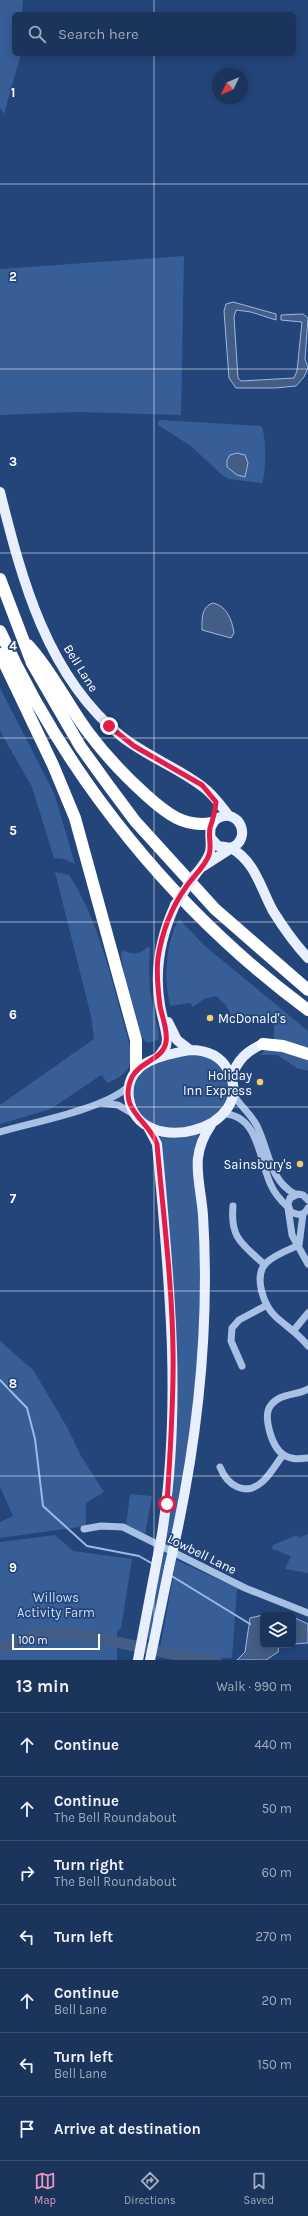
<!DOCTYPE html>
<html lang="en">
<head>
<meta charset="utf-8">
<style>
  body { margin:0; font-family:Karla,sans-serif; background:#243c62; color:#f1f3f6 }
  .controls { position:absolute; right:12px; bottom:12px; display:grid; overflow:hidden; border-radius:6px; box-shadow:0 2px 10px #0003 }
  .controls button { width:36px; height:36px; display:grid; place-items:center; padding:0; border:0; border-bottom:1px solid #394f72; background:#1b345c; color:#f1f3f6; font:20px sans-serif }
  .compass { position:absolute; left:212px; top:68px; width:36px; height:36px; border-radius:50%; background:#1b345c; box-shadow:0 2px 10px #0003; rotate:226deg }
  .scale { position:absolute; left:12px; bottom:10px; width:88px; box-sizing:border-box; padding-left:4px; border:2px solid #fff; border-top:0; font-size:11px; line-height:14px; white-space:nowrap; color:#fff; -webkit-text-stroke:3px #24457a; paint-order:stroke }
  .stop { position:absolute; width:12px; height:12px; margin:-9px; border:3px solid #e11d48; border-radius:50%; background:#fff }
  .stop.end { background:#e11d48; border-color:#fff; box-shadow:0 1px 4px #0008 }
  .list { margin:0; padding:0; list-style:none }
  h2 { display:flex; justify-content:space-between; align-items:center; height:52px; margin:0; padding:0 16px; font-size:17px }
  h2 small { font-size:13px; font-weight:400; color:#a0aabb }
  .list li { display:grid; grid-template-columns:26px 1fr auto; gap:12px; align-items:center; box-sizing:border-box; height:64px; padding:0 16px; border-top:1px solid #394f72 }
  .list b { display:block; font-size:15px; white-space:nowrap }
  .list p { margin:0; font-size:13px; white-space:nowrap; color:#a0aabb }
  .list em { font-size:13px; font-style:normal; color:#a0aabb }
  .icon { flex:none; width:22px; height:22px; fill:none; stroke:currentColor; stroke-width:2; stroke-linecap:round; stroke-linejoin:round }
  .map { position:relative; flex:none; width:308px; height:1660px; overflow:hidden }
  .search { position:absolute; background:#1b345c; box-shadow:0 2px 10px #0003; left:12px; right:12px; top:12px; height:44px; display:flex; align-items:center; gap:10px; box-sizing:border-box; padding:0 14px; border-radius:6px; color:#a0aabb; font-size:15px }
  .sheet { height:500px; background:#1b345c }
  nav { display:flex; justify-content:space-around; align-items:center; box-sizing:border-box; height:56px; border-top:1px solid #394f72; background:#1b345c; font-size:11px; color:#a0aabb }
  nav a { display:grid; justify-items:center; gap:2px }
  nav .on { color:#e797bd }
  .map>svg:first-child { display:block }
  .green { fill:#385e98 }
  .water { fill:#445d84; stroke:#9bbae5 }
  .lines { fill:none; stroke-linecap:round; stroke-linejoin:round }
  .stream { stroke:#9bbae5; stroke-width:2 }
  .river { stroke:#445d84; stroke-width:11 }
  .minor { stroke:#a7c0e4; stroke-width:7 }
  .major { stroke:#e7eefc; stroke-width:10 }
  .highway { stroke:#fff; stroke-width:12 }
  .major-bridge { stroke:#e7eefc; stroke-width:10 }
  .route { stroke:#e11d48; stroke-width:5 }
  .grid { fill:none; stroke:#fff; stroke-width:1; stroke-opacity:0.55 }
  .poi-dot { fill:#eecf6b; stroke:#24457a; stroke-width:1.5 }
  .labels { text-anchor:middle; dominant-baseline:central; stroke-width:3.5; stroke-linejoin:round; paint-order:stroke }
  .street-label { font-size:13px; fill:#fff; stroke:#24457a }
  .poi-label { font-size:13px; fill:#fff; stroke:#24457a; text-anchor:end }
  .park-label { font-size:13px; fill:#cadbf4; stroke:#24457a }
  .grid-label { font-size:13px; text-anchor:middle; font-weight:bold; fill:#fff; stroke:#24457a; stroke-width:3.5; stroke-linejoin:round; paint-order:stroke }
</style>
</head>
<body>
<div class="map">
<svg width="308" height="1660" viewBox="0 0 308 1660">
  <rect width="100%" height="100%" fill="#24457a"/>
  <path class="green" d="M0,0H23L22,14H14V54H20V57L4,114L0,107Z
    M184,256L181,415L77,412L0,415V269Z
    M161,420L261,426C267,434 266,474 262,483L229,479L222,475L191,446L158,425V421Z
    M0,688L54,793L75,864L64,859L54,858L32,787L0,731Z
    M55,872L69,875C97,918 110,972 123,1021C126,1033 132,1048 131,1060C129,1073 118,1078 108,1083L101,1075L51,1109L0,1124V1105L94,1039L91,1016Z
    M179,919L205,946L308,1031V1048L274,1040V1018L259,1020L231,1015L226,1005L216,996L204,999L193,1007L190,1003L170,1006C164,978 165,944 179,919Z
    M148,947L150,948L149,967L150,992L159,1035L158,1040L147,1043C130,1028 126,979 121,956L122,950C133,955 138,955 148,947Z
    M269,1048L308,1059V1071L297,1068L277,1055H261L262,1053Z
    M193,1054C220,1055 239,1086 222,1109C215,1120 200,1124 188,1126C180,1127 171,1130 164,1128C158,1126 149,1124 144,1120C140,1116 139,1111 137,1107C128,1086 139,1067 160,1060C170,1056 183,1056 193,1054Z
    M199,1133L193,1154L200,1236L201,1330L193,1423L170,1547L164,1544L172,1468L159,1137L178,1138Z
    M0,1341L33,1370L67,1427L81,1456L104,1492L86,1503V1526L0,1538V1522L13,1516L0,1487Z
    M130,1494L152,1496L145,1534L126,1526Z
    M308,1534V1573L285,1569L291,1556L272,1549L273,1545L297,1535L299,1538Z
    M55,1535L73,1551L132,1559L121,1628L117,1632V1660H0V1542Z
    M163,1552L169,1555L151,1639H147Z
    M176,1560L237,1588L232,1658H204L160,1649Z"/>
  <path class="water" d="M233,302L276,314V320L251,312L236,310L234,317L238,378L241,381L294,378L297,371L302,322L281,320V315L303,314L308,318L305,359L308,368L304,377L296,386L275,388H236L229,378L224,311L226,304Z
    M237,453L245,455L248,463L245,477L237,475L227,467V460L230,455Z
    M213,603C227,606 232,620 234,633L231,638L202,630C202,619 201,607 213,603Z
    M263,1615V1645H279L278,1652L266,1660H237L245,1652L250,1618Z
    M293,1617L308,1624V1643L293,1644Z"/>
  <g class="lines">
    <path class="stream" d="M0,1380L27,1408L35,1439L43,1506L87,1546L139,1556L153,1564
      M170,1575L250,1624"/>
    <path class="river" d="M0,1648L34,1635L73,1633L191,1658L216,1660"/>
    <path class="minor" d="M233,1094C240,1106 251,1114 257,1126C269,1150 269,1180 295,1194
      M101,1103L118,1105L135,1115
      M224,1114C258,1115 259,1158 270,1183C274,1193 280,1200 288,1207
      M0,1132C34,1122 105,1109 129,1086
      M308,1200L303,1195L298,1194L290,1198L288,1204L290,1211C297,1216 304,1216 308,1208
      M233,1206C230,1238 242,1244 264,1264
      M288,1208L292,1235L308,1264
      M299,1245C288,1250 274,1255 266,1263C253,1277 264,1306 276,1317C287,1327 299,1334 308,1346
      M299,1245L303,1214
      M294,1330L308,1313
      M242,1366L231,1341L232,1328L239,1320L267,1305
      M308,1389C296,1396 280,1393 271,1405C262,1416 272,1448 284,1455C291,1460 300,1459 308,1458
      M220,1467C227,1485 245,1497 262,1482C270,1475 276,1464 283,1455
      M84,1529L101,1526L123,1527L245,1588L308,1613"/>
    <path class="major" d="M0,492C22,580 47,676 121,736C146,756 177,767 203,787C213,794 221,806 229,816
      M231,848C255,861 261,889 273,911C283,927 295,944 308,958
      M202,867L230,849
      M195,875C201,868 207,861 210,852C213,840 205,825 218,818C239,807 253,839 231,848L218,846L211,838
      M168,1022L177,1040L190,1050
      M190,1050C206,1050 220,1055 228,1070C260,1130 138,1161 129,1098C124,1061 164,1055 190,1050Z
      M159,1056L166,1046L167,1039C166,1028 162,1017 160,1005C154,970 160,938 175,905
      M231,1077C238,1060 246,1051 263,1044
      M148,1127L157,1144C169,1276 183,1408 161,1540
      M173,1550C198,1439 210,1328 203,1215C200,1178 189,1157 211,1125
      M138,1660L157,1560
      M150,1660L169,1568"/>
    <path class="highway" d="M0,579L32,663L80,746L106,782L135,821L215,909L308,990
      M0,631C68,780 176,912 308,1010
      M28,645C52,671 67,704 88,732C105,755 125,776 146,795C166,813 184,828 212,823
      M0,654L53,765L75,818L136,1040V1070
      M263,1044L283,1046L308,1054"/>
    <path class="major-bridge" d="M175,905L195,875
      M157,1560L161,1540
      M169,1568L173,1550"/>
  </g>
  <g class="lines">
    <path class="route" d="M109,726L134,746L202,785L216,802C215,812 213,819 210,828C208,837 212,846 209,855C204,868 193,876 186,887C171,908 162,932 158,958C156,973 158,990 160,1006C162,1017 168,1030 166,1042C163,1060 140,1061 132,1077C117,1110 148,1119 157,1144C163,1212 172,1281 173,1350C174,1401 170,1453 167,1504"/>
  </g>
  <path class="grid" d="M154,0V14M154,54V1660M0,184H308M0,369H308M0,553H308M0,738H308M0,922H308M0,1107H308M0,1291H308M0,1476H308"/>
  <g class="poi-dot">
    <circle cx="210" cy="1018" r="4"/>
    <circle cx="260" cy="1082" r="4"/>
    <circle cx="300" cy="1164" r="4"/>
  </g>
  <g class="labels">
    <g class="street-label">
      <text transform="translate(81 668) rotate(58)">Bell Lane</text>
      <text transform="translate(202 1554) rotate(26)">Lowbell Lane</text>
    </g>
    <g class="poi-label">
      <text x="218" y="1018" text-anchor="start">McDonald's</text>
      <text x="252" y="1075">Holiday<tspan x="252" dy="15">Inn Express</tspan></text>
      <text x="292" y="1164">Sainsbury's</text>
    </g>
    <g class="park-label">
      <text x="56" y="1597">Willows<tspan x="56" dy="15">Activity Farm</tspan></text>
    </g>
  </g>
  <g class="grid-label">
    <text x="13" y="97">1</text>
    <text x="13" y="281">2</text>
    <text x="13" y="466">3</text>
    <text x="13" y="650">4</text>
    <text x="13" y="835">5</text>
    <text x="13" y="1019">6</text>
    <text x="13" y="1203">7</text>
    <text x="13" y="1388">8</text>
    <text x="13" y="1572">9</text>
  </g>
</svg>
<div class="controls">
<button><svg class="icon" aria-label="layers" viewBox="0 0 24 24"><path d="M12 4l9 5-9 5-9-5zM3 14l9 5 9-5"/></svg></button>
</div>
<svg class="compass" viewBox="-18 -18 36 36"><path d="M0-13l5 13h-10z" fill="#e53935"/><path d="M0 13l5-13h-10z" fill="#a0aabb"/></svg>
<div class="scale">100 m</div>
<div class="stop" style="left:167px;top:1504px"></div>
<div class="stop end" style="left:109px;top:726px"></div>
<div class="search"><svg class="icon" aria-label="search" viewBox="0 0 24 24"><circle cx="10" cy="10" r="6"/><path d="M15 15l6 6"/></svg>Search here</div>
</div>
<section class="sheet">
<h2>13 min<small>Walk · 990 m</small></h2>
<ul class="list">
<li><svg class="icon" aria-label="ahead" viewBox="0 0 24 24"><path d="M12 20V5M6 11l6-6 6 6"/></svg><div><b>Continue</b></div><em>440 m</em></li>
<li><svg class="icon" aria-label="ahead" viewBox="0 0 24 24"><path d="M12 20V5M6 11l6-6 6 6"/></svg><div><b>Continue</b><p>The Bell Roundabout</p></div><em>50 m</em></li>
<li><svg class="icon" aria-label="right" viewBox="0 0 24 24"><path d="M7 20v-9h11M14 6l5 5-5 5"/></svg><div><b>Turn right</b><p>The Bell Roundabout</p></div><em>60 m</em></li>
<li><svg class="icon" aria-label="left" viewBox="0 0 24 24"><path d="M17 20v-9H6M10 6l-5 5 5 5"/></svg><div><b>Turn left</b></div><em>270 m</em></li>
<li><svg class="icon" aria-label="ahead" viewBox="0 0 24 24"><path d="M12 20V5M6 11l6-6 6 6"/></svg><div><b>Continue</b><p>Bell Lane</p></div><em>20 m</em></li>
<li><svg class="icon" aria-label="left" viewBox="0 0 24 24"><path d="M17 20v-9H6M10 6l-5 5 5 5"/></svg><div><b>Turn left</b><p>Bell Lane</p></div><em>150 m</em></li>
<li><svg class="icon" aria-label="arrive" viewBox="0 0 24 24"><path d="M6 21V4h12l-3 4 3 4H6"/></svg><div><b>Arrive at destination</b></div></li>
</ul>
</section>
<nav>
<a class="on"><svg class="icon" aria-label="map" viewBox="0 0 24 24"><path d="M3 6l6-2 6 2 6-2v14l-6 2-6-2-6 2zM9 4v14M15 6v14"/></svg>Map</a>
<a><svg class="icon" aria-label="directions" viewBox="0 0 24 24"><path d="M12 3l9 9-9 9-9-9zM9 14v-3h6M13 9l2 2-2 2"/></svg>Directions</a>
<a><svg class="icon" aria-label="saved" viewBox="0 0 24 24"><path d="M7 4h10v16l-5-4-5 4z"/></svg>Saved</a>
</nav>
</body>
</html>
